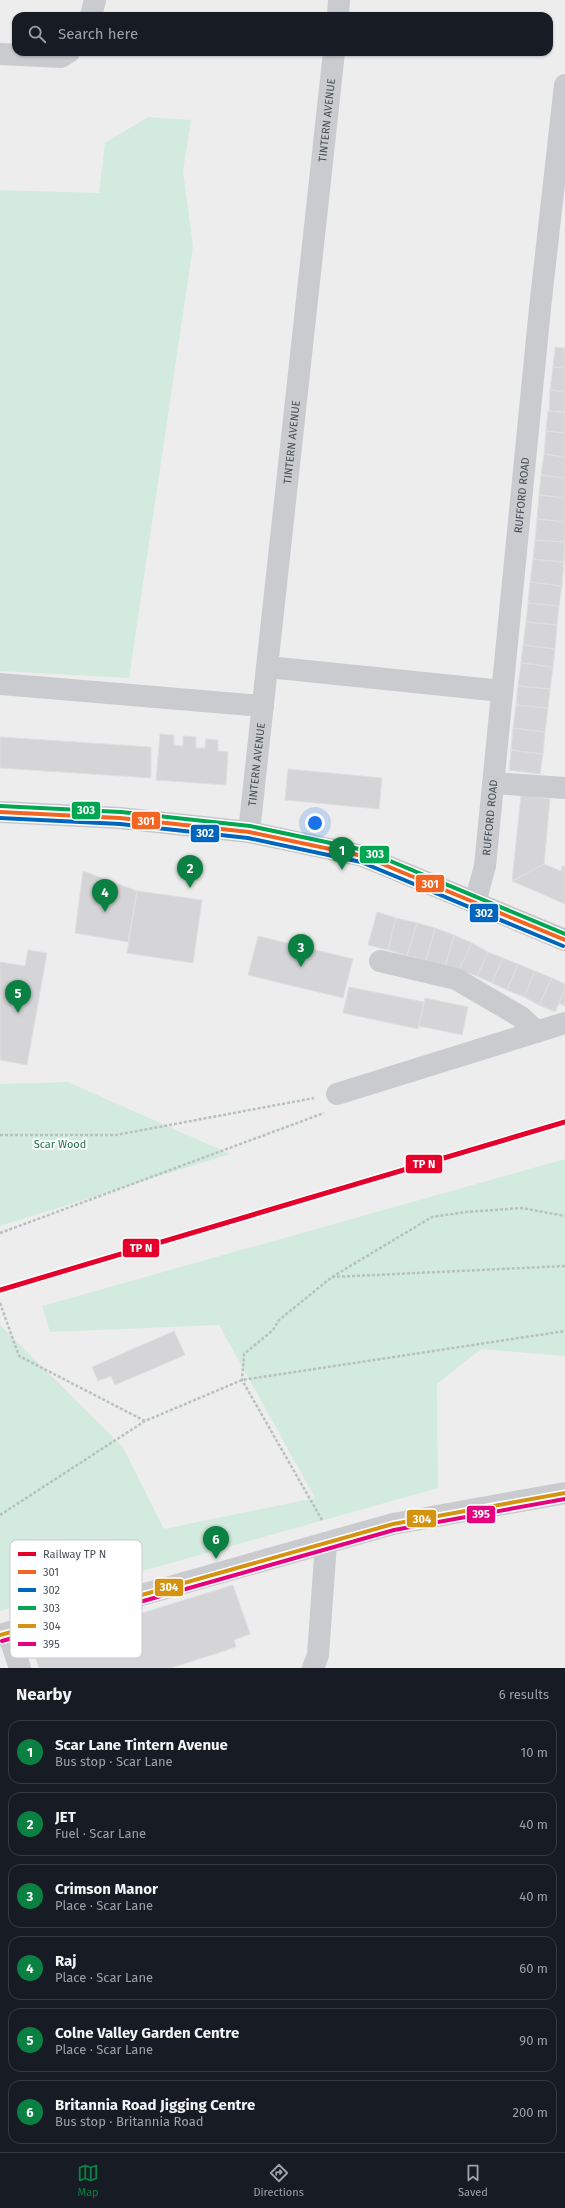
<!DOCTYPE html>
<html lang="en">
<head>
<meta charset="utf-8">
<style>
  body { margin:0; font-family:"Fira Sans",sans-serif; background:#242831; color:#f1f3f6 }
  .you { position:absolute; left:315px; top:823px; width:14px; height:14px; margin:-10px; border:3px solid #fff; border-radius:50%; background:#1a73e8; box-shadow:0 0 0 6px #1a73e833 }
  .badge { display:grid; place-items:center; width:26px; height:26px; border-radius:50%; background:#0b8043; color:#fff; font-size:13px; font-weight:700 }
  .pin { position:absolute; translate:-50% -33px; filter:drop-shadow(0 1px 2px #0008) }
  .pin::after { content:''; position:absolute; top:21px; width:14px; height:12px; background:inherit; clip-path:polygon(0 0,100% 0,50% 100%) }
  .list { margin:0; padding:0; list-style:none }
  h2 { display:flex; justify-content:space-between; align-items:center; height:52px; margin:0; padding:0 16px; font-size:17px }
  h2 small { font-size:13px; font-weight:400; color:#9ea1a6 }
  .list li { display:grid; grid-template-columns:26px 1fr auto; gap:12px; align-items:center; box-sizing:border-box; height:64px; margin:0 8px 8px; padding:0 8px; border:1px solid #363941; border-radius:12px }
  .list b { display:block; font-size:15px; white-space:nowrap }
  .list p { margin:0; font-size:13px; white-space:nowrap; color:#9ea1a6 }
  .list em { font-size:13px; font-style:normal; color:#9ea1a6 }
  .icon { flex:none; width:22px; height:22px; fill:none; stroke:currentColor; stroke-width:2; stroke-linecap:round; stroke-linejoin:round }
  .map { position:relative; flex:none; width:565px; height:1668px; overflow:hidden }
  .search { position:absolute; background:#171b24; box-shadow:0 1px 3px #0004; left:12px; right:12px; top:12px; height:44px; display:flex; align-items:center; gap:10px; box-sizing:border-box; padding:0 14px; border-radius:12px; color:#9ea1a6; font-size:15px }
  .sheet { height:484px; background:#171b24 }
  nav { display:flex; justify-content:space-around; align-items:center; box-sizing:border-box; height:56px; border-top:1px solid #363941; background:#171b24; font-size:11px; color:#9ea1a6 }
  nav a { display:grid; justify-items:center; gap:2px }
  nav .on { color:#0b8043 }
  .map>svg:first-child { display:block }
  .green { fill:#d3ebde }
  .building { fill:#d5d5d7; stroke:#dedfe0 }
  .lines { fill:none; stroke-linecap:round; stroke-linejoin:round }
  .path { stroke:#b7c1be; stroke-width:2.5; stroke-dasharray:3 2; stroke-linecap:butt }
  .minor { stroke:#c9cbce; stroke-width:22 }
  .major { stroke:#c5c8ca; stroke-width:22 }
  .bus-1-casing { stroke:#fff; stroke-width:7 }
  .bus-2-casing { stroke:#fff; stroke-width:7 }
  .bus-3-casing { stroke:#fff; stroke-width:7 }
  .bus-4-casing { stroke:#fff; stroke-width:7 }
  .bus-5-casing { stroke:#fff; stroke-width:7 }
  .bus-1 { stroke:#f26522; stroke-width:4 }
  .bus-2 { stroke:#0065bd; stroke-width:4 }
  .bus-3 { stroke:#00a651; stroke-width:4 }
  .bus-4 { stroke:#d49411; stroke-width:4 }
  .bus-5 { stroke:#e5007d; stroke-width:4 }
  .rail-1-casing { stroke:#fff; stroke-width:8 }
  .rail-1 { stroke:#e4002b; stroke-width:5 }
  .labels { text-anchor:middle; dominant-baseline:central; stroke-width:4; stroke-linejoin:round; paint-order:stroke }
  .street-label { font-size:11px; fill:#464e57; stroke:#fff }
  .park-label { font-size:11px; fill:#1f704d; stroke:#fff }
  .key { fill:#fff; stroke:#c8cacd; stroke-width:1 }
  .key-label { font-size:11px; fill:#464e57 }
  .line-badge { stroke:#fff; stroke-width:1.5 }
  .badge-label { font-size:11px; text-anchor:middle; font-weight:bold; fill:#fff }
</style>
</head>
<body>
<div class="map">
<svg width="565" height="1668" viewBox="0 0 565 1668">
  <rect width="100%" height="100%" fill="#ededed"/>
  <path class="green" d="M148,117L191,120L183,171L193,246L129,678L0,671V190L99,193L105,143Z
    M68,1082L230,1154L0,1226V1084Z
    M565,1159V1356L481,1349L437,1384L438,1488L0,1611V1325L123,1447L164,1529L315,1498L219,1325L50,1332L42,1306Z"/>
  <path class="building" d="M555,347L565,348V368L553,367Z
    M553,367L565,368V392L550,390Z
    M550,390L565,392V412L549,411Z
    M548,411L565,413V433L546,431Z
    M546,431L565,433V457L544,454Z
    M544,454L565,457V478L541,475Z
    M541,475L565,478V498L539,495Z
    M539,495L565,498V522L537,519Z
    M537,519L565,522V542L535,540Z
    M535,540L565,542L564,562L533,559Z
    M533,559L564,562L562,586L530,582Z
    M530,582L562,586L559,606L528,603Z
    M528,603L559,606L557,625L526,622Z
    M526,622L557,625L555,649L523,645Z
    M523,645L555,649L553,667L521,663Z
    M521,663L553,667L550,689L518,686Z
    M518,686L550,689L548,708L516,705Z
    M516,705L548,708L545,732L513,728Z
    M513,728L545,732L543,754L511,750Z
    M160,734L174,735V745L183,746V736L196,737V748H205L206,739L218,740V751L228,752L226,785L156,780Z
    M0,737L151,747V778L0,768Z
    M511,750L543,754L540,774L509,770Z
    M288,769L382,778L379,809L285,800Z
    M521,795L550,799L544,864L512,881Z
    M544,864L561,871L562,866L565,867V904L512,881Z
    M83,871L137,891L128,942L75,933Z
    M137,891L202,900L193,963L127,953Z
    M377,912L396,918L388,950L368,945Z
    M396,918L417,923L407,956L388,950Z
    M417,923L435,928L426,961L407,956Z
    M435,928L454,935L445,967L426,961Z
    M454,935L472,943L459,970L445,967Z
    M258,936L353,959L343,998L248,975Z
    M472,943L488,952L477,976L459,970Z
    M28,950L47,953L27,1065L0,1060V962L25,966Z
    M488,952L503,958L492,983L477,976Z
    M503,958L518,964L507,990L492,983Z
    M518,964L535,971L524,997L507,990Z
    M535,971L552,978L539,1005L524,997Z
    M552,978L565,984V990L555,1012L539,1005Z
    M349,987L424,1002L418,1029L343,1013Z
    M565,990V1006L559,1003Z
    M425,998L468,1007L462,1035L419,1026Z
    M174,1331L185,1355L115,1385L111,1376L98,1381L92,1367Z
    M233,1585L250,1634L234,1640L236,1647L171,1668H39L32,1647Z"/>
  <g class="lines">
    <path class="path" d="M0,1135H116L314,1098
      M0,1233L324,1113
      M332,1277L565,1266
      M0,1303L19,1356L145,1421
      M0,1515L145,1421L242,1380L565,1331
      M322,1520L242,1380L244,1354L273,1330L279,1320L332,1277L432,1217L466,1212L522,1208L565,1216"/>
    <g class="minor">
      <path d="M91,16L95,0"/>
      <path d="M338,16L339,0"/>
      <path d="M0,54L61,57L69,52"/>
      <path d="M268,667L502,691"/>
      <path d="M0,684L263,706"/>
      <path d="M493,783L565,788"/>
      <path id="s1" d="M249,832L334,52"/>
      <path id="s2" d="M475,903L485,866L540,308L565,85"/>
      <path d="M380,961L456,979L521,1017L537,1032"/>
      <path d="M337,1094L565,1023"/>
      <path d="M8,1633L20,1668"/>
      <path d="M0,1635L393,1524L565,1493"/>
      <path d="M313,1668L318,1655L326,1543"/>
    </g>
    <path class="major" d="M0,812L120,818L249,832L363,856L565,940"/>
    <g class="bus-1-casing">
      <path id="bus-1" d="M0,812L120,818L249,832L363,856L565,940"/>
    </g>
    <g class="bus-2-casing">
      <path id="bus-2" d="M0,818L120,824L248,838L361,862L563,946"/>
    </g>
    <g class="bus-3-casing">
      <path id="bus-3" d="M0,806L121,812L250,826L364,850L565,934"/>
    </g>
    <g class="bus-4-casing">
      <path id="bus-4" d="M0,1635L393,1524L565,1493"/>
    </g>
    <g class="bus-5-casing">
      <path id="bus-5" d="M2,1641L394,1530L565,1499"/>
    </g>
    <use href="#bus-1" class="bus-1"/>
    <use href="#bus-2" class="bus-2"/>
    <use href="#bus-3" class="bus-3"/>
    <use href="#bus-4" class="bus-4"/>
    <use href="#bus-5" class="bus-5"/>
    <g class="rail-1-casing">
      <path id="rail-1" d="M0,1290L565,1122"/>
    </g>
    <use href="#rail-1" class="rail-1"/>
  </g>
  <g class="labels">
    <g class="street-label">
      <text stroke="none"><textPath href="#s1" startOffset="716">TINTERN AVENUE</textPath></text>
      <text stroke="none"><textPath href="#s1" startOffset="392">TINTERN AVENUE</textPath></text>
      <text stroke="none"><textPath href="#s2" startOffset="411">RUFFORD ROAD</textPath></text>
      <text stroke="none"><textPath href="#s1" startOffset="68">TINTERN AVENUE</textPath></text>
      <text stroke="none"><textPath href="#s2" startOffset="87">RUFFORD ROAD</textPath></text>
    </g>
    <g class="park-label">
      <text x="60" y="1144">Scar Wood</text>
    </g>
  </g>
  <rect x="10" y="1540" width="132" height="118" rx="6" class="key"/>
  <rect x="18" y="1552" width="18" height="4" fill="#e4002b"/>
  <rect x="18" y="1570" width="18" height="4" fill="#f26522"/>
  <rect x="18" y="1588" width="18" height="4" fill="#0065bd"/>
  <rect x="18" y="1606" width="18" height="4" fill="#00a651"/>
  <rect x="18" y="1624" width="18" height="4" fill="#d49411"/>
  <rect x="18" y="1642" width="18" height="4" fill="#e5007d"/>
  <g class="key-label">
    <text x="43" y="1558">Railway TP N</text>
    <text x="43" y="1576">301</text>
    <text x="43" y="1594">302</text>
    <text x="43" y="1612">303</text>
    <text x="43" y="1630">304</text>
    <text x="43" y="1648">395</text>
  </g>
  <g class="line-badge">
    <rect x="71" y="801" width="30" height="19" rx="4" fill="#00a651"/>
    <rect x="131" y="811" width="30" height="19" rx="4" fill="#f26522"/>
    <rect x="190" y="824" width="30" height="19" rx="4" fill="#0065bd"/>
    <rect x="359" y="845" width="31" height="19" rx="4" fill="#00a651"/>
    <rect x="415" y="874" width="30" height="19" rx="4" fill="#f26522"/>
    <rect x="469" y="903" width="30" height="20" rx="4" fill="#0065bd"/>
    <rect x="405" y="1154" width="38" height="20" rx="4" fill="#e4002b"/>
    <rect x="122" y="1238" width="38" height="20" rx="4" fill="#e4002b"/>
    <rect x="466" y="1505" width="30" height="19" rx="4" fill="#e5007d"/>
    <rect x="406" y="1509" width="31" height="19" rx="4" fill="#d49411"/>
    <rect x="154" y="1578" width="30" height="19" rx="4" fill="#d49411"/>
  </g>
  <g class="badge-label">
    <text x="86" y="814">303</text>
    <text x="146" y="825">301</text>
    <text x="205" y="837">302</text>
    <text x="375" y="858">303</text>
    <text x="430" y="888">301</text>
    <text x="484" y="917">302</text>
    <text x="424" y="1168">TP N</text>
    <text x="141" y="1252">TP N</text>
    <text x="481" y="1518">395</text>
    <text x="422" y="1523">304</text>
    <text x="169" y="1591">304</text>
  </g>
</svg>
<div class="you"></div>
<div class="pin badge" style="left:342px;top:870px">1</div>
<div class="pin badge" style="left:190px;top:888px">2</div>
<div class="pin badge" style="left:301px;top:967px">3</div>
<div class="pin badge" style="left:105px;top:912px">4</div>
<div class="pin badge" style="left:18px;top:1013px">5</div>
<div class="pin badge" style="left:216px;top:1559px">6</div>
<div class="search"><svg class="icon" aria-label="search" viewBox="0 0 24 24"><circle cx="10" cy="10" r="6"/><path d="M15 15l6 6"/></svg>Search here</div>
</div>
<section class="sheet">
<h2>Nearby<small>6 results</small></h2>
<ul class="list">
<li><span class="badge">1</span><div><b>Scar Lane Tintern Avenue</b><p>Bus stop · Scar Lane</p></div><em>10 m</em></li>
<li><span class="badge">2</span><div><b>JET</b><p>Fuel · Scar Lane</p></div><em>40 m</em></li>
<li><span class="badge">3</span><div><b>Crimson Manor</b><p>Place · Scar Lane</p></div><em>40 m</em></li>
<li><span class="badge">4</span><div><b>Raj</b><p>Place · Scar Lane</p></div><em>60 m</em></li>
<li><span class="badge">5</span><div><b>Colne Valley Garden Centre</b><p>Place · Scar Lane</p></div><em>90 m</em></li>
<li><span class="badge">6</span><div><b>Britannia Road Jigging Centre</b><p>Bus stop · Britannia Road</p></div><em>200 m</em></li>
</ul>
</section>
<nav>
<a class="on"><svg class="icon" aria-label="map" viewBox="0 0 24 24"><path d="M3 6l6-2 6 2 6-2v14l-6 2-6-2-6 2zM9 4v14M15 6v14"/></svg>Map</a>
<a><svg class="icon" aria-label="directions" viewBox="0 0 24 24"><path d="M12 3l9 9-9 9-9-9zM9 14v-3h6M13 9l2 2-2 2"/></svg>Directions</a>
<a><svg class="icon" aria-label="saved" viewBox="0 0 24 24"><path d="M7 4h10v16l-5-4-5 4z"/></svg>Saved</a>
</nav>
</body>
</html>
